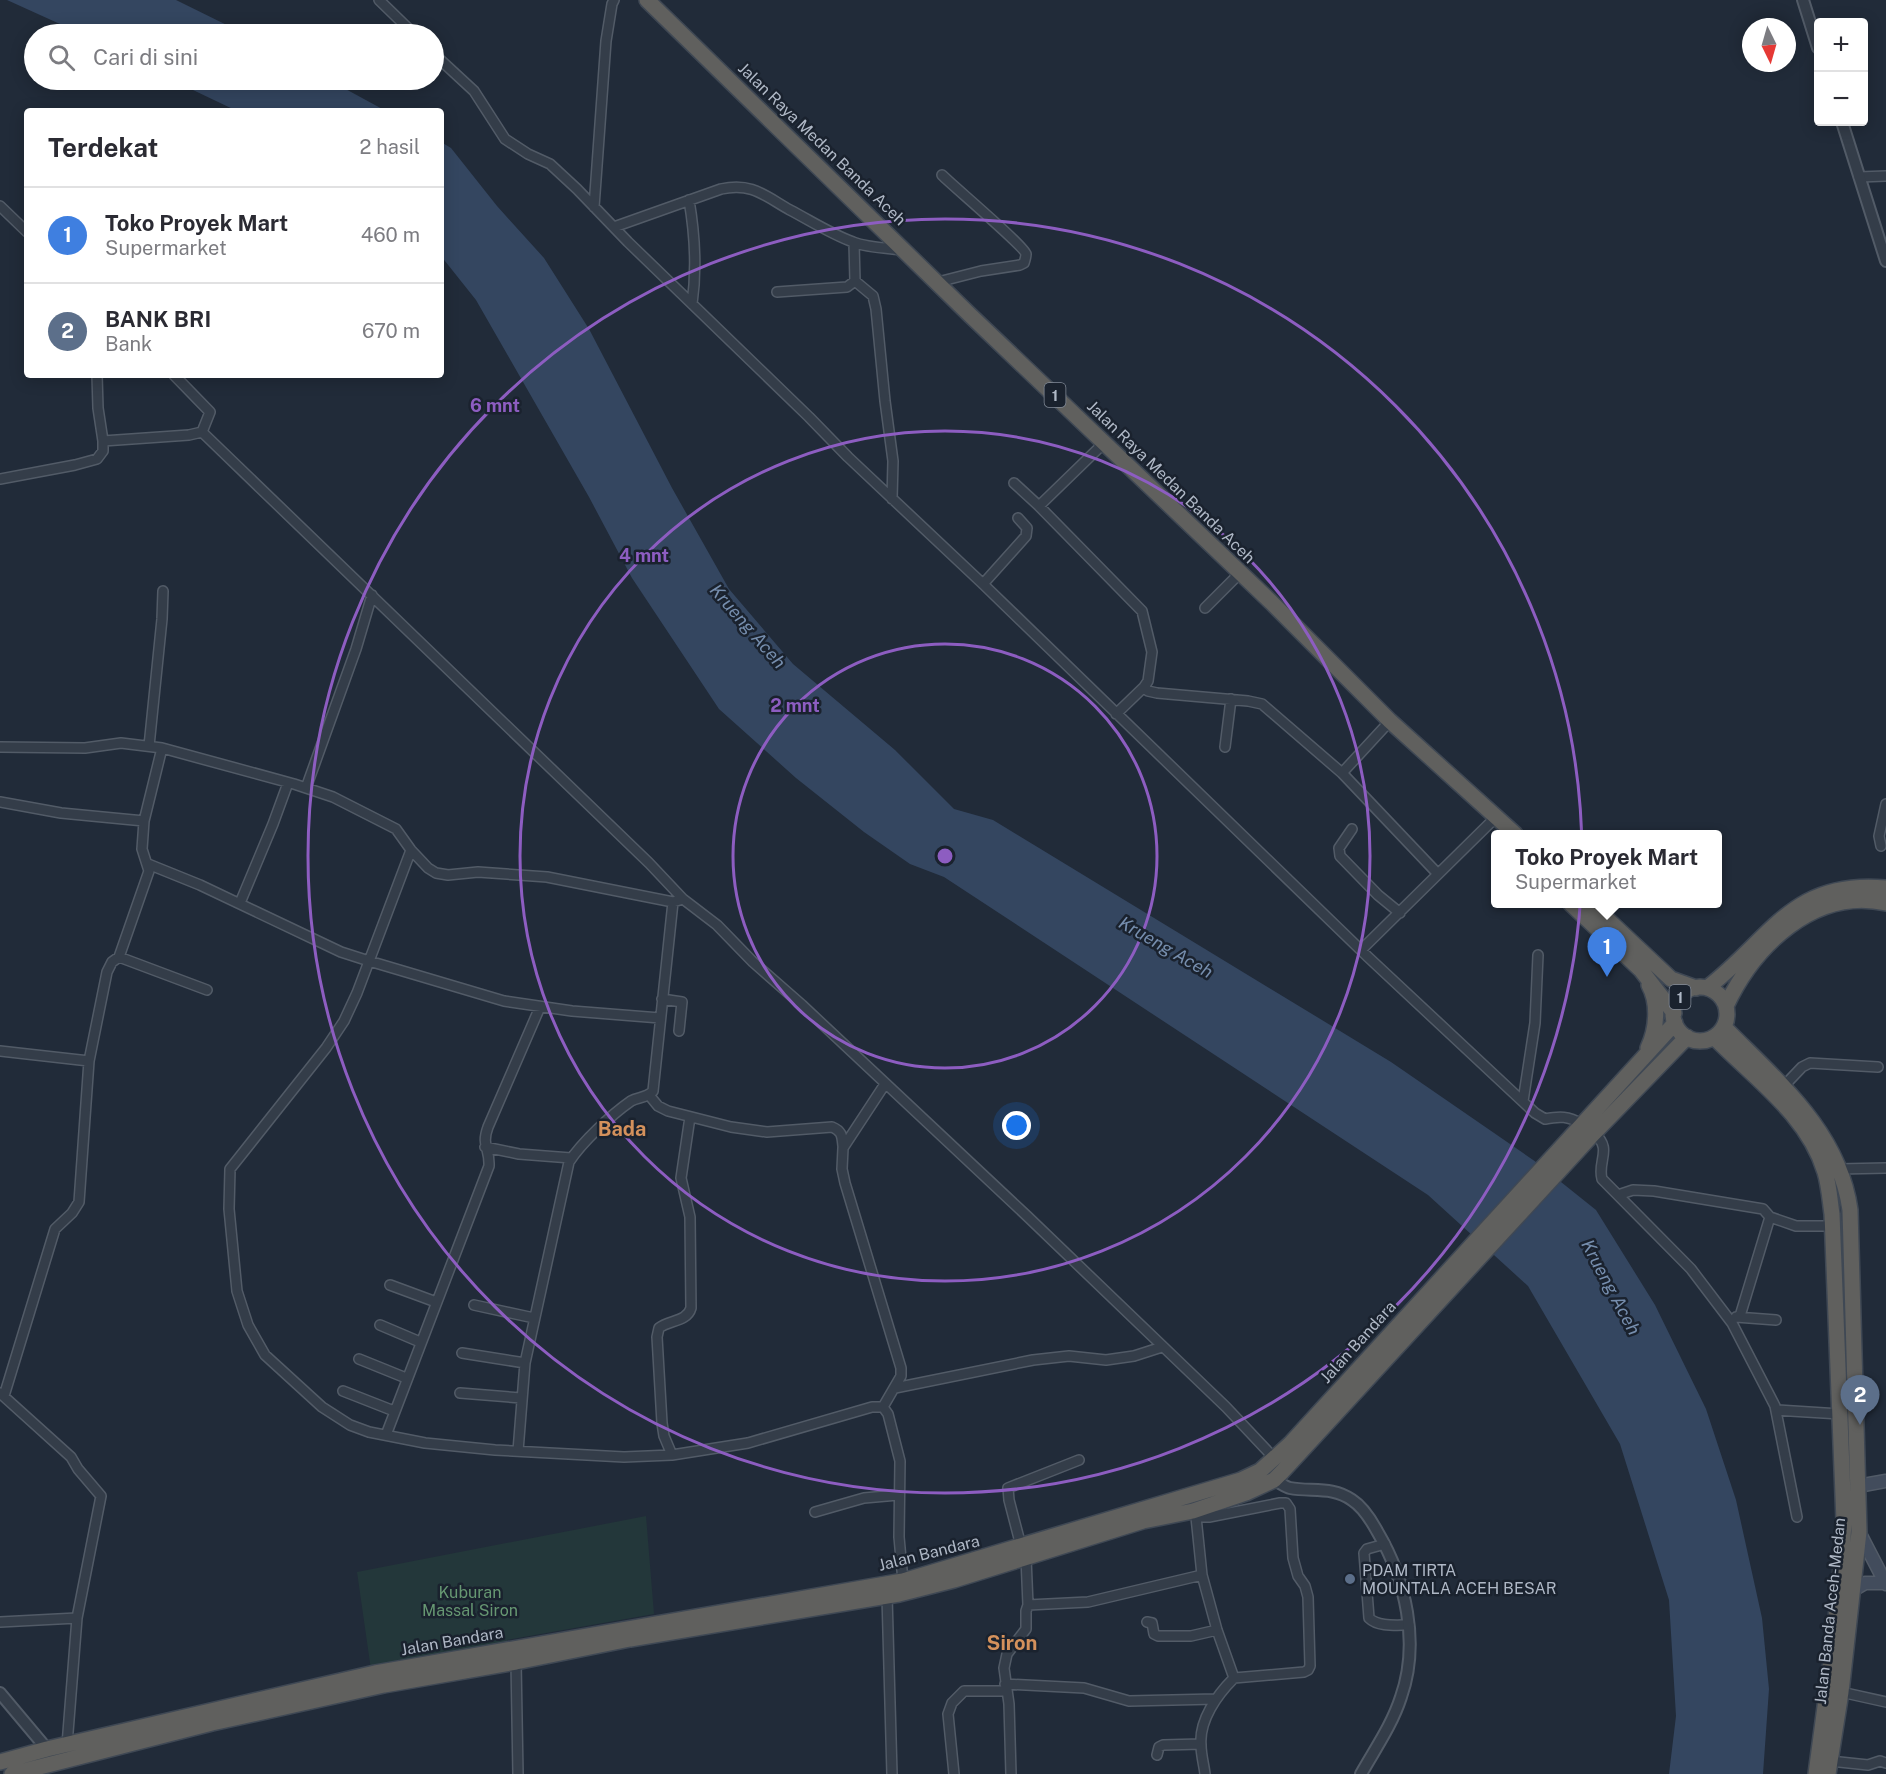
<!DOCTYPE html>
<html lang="id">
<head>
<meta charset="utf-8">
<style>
  body { margin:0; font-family:"Public Sans",sans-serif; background:#f7f7f7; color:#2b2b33 }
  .controls { position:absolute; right:18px; top:18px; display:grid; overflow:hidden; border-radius:6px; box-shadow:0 3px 15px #0003 }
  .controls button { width:54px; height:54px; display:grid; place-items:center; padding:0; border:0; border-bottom:2px solid #e1e1e2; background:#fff; color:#2b2b33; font:30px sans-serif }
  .compass { position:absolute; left:1742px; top:18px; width:54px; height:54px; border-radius:50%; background:#fff; box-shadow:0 3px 15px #0003; rotate:175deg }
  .you { position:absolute; left:1017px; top:1126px; width:21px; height:21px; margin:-15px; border:4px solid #fff; border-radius:50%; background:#1a73e8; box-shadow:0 0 0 9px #1a73e833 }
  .badge { display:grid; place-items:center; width:39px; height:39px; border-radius:50%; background:#52668c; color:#fff; font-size:20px; font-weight:700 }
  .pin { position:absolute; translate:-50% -50px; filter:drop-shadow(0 2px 3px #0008) }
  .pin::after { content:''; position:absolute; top:32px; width:21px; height:18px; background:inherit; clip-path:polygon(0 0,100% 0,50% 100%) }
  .popup { position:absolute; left:1491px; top:830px; width:231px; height:78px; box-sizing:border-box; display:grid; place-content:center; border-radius:6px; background:#fff; filter:drop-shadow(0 2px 4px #0005); font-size:20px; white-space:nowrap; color:#7c7c81 }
  .popup b { font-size:22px; color:#2b2b33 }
  .popup::after { content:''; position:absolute; left:50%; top:100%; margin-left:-12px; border:12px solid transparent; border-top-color:#fff }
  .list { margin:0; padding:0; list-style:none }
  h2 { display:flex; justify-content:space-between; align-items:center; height:78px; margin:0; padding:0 24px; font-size:26px }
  h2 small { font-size:20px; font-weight:400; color:#7c7c81 }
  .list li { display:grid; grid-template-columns:39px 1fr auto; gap:18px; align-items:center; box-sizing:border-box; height:96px; padding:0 24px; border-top:2px solid #e1e1e2 }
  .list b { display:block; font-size:22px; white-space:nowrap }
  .list p { margin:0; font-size:20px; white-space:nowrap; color:#7c7c81 }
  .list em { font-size:20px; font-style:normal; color:#7c7c81 }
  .icon { flex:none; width:33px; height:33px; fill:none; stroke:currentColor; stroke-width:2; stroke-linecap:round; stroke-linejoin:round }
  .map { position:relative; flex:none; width:1886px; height:1774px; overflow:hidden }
  .search { position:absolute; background:#fff; box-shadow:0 3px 15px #0003; left:24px; top:24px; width:420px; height:66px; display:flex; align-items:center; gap:15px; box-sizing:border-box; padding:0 21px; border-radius:33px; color:#7c7c81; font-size:22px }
  .panel { position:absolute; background:#fff; box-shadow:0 3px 15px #0003; left:24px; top:108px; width:420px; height:270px; border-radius:6px }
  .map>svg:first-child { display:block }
  .green { fill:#23373a }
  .water { fill:#344660 }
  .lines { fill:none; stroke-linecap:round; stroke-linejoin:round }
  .minor-casing { stroke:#525b67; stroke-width:12 }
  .tertiary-casing { stroke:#525b67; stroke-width:14 }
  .secondary-casing { stroke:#525b67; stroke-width:15 }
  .trunk-casing { stroke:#3f4854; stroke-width:18 }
  .minor { stroke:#343d49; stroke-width:9 }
  .tertiary { stroke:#343d49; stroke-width:10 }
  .secondary { stroke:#424c5c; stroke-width:12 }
  .trunk { stroke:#60605e; stroke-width:15 }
  .ring { fill:none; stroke:#8d5dc1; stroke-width:3 }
  .service-dot { fill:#5c6f8a; stroke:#1a222e; stroke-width:2 }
  .labels { text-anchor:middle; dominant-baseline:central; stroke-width:5; stroke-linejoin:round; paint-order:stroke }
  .shield { fill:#1a222e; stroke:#828b98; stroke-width:1.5 }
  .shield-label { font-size:15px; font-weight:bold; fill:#afb8c6 }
  .street-label { font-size:16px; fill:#afb8c6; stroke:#1a222e }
  .poi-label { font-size:16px; fill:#afb8c6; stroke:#1a222e; text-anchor:start }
  .park-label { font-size:16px; fill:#669772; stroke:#1a222e }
  .water-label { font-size:18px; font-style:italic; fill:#768eae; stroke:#1a222e }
  .quarter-label { font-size:20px; font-weight:bold; fill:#d4915c; stroke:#1a222e }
  .centre { fill:#8d5dc1; stroke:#1a222e; stroke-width:3 }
  .ring-label { font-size:18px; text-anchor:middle; font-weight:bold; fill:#8d5dc1; stroke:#1a222e; stroke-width:5; stroke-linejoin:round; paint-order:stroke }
</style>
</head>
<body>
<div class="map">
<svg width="1886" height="1774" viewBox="0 0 1886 1774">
  <rect width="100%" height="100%" fill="#212b39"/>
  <path class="green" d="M646,1516L654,1614L507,1640V1646L371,1670L357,1572Z"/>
  <path class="water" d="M7,0H176L245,34H82Z
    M172,80H329L386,111H237Z
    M441,142L451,148L497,206L544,258L589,329L672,488L729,589L793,664L895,750L954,809L993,820L1391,1062L1536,1162L1596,1210L1655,1305L1706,1409L1736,1500L1762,1618L1769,1689L1763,1774H1669L1676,1716L1669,1600L1620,1444L1528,1286L1428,1195L944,877L910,864L864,832L796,778L719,709L632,578L589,497L476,300L441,256Z"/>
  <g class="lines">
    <g class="minor-casing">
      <path id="minor" d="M379,0L414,34
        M434,54L474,91L505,139L528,154L550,164L577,189L628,242L809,417L848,457L983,584L1368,957L1535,1113L1545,1119C1560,1116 1568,1116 1582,1124
        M1859,177L1886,176
        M689,200C695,235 697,269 692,304
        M0,206L27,232
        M594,207L606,41L612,4L614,0
        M614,227L721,189C752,182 765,196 790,210C811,221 831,234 853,242C868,248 888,248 904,250
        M854,243L855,281L873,296L876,309L885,401L893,461L892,499
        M938,282L981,271L1020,265L1024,263C1025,260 1026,256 1026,254C1024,246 953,186 942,175
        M777,292L847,287L855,281
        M97,375L98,408L103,441
        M174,375L210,412L202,432L649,863L683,899
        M0,479L75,465L97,459L103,451V441L189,435L202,432
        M1014,483L1039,506L1142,611L1152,652L1148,681L1144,687
        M1039,506L1104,443
        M983,584L1026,536L1027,528L1018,518
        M1205,608L1240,573
        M1116,714L1144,687L1148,691L1157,693L1248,701L1262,704L1342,773L1390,721
        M149,746L162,619L163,591
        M0,747L85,748L121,743L162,748L294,784L333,797L396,829L411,850L428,868L436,873L448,875L478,872L547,877L673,902L683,899L717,925L753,962L802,1005L1027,1216L1226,1407L1274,1458
        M1225,747L1231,699
        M1342,773L1438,874
        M306,788L356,649L372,595
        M0,802L61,813L144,821
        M1352,829L1339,848L1340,856L1378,895L1400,913
        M1881,846L1879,836L1886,804
        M411,850L357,993L344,1021L326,1048L230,1169L229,1209L237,1291L248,1325L265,1355L322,1407L350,1425L369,1432L425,1443L495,1450L624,1457L672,1455L748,1443L872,1407H883
        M148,864L200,885L341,952L369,961L504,1001L572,1011L660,1018
        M240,903L273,824L288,783
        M1361,950L1491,822
        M119,957L207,990
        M662,999L682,1002L679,1031
        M0,1051L89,1061L79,1202L72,1213L55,1229L4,1396
        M89,1061L107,972L112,962L119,957L149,871L142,849L144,821L162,748
        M1783,1087L1802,1067L1810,1063L1878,1067
        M649,1095L658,1106L668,1111L731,1127L767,1132L832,1127C842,1131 842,1136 843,1146
        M1523,1101L1535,1023L1538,955
        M1594,1133C1613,1149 1597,1161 1602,1179L1691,1269L1732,1323L1775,1406L1797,1517
        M485,1147L519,1154L571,1158
        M1839,1169L1886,1168
        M1618,1195L1633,1190L1654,1191L1763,1209L1770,1217L1740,1316
        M1770,1217L1796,1226H1833
        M390,1285L436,1302
        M474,1305L534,1318
        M1736,1317L1776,1320
        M380,1325L420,1342
        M462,1353L525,1363
        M359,1359L406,1378
        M895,1388L1033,1360L1069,1356L1106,1360L1134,1356L1162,1347
        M343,1391L394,1411
        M0,1393L71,1457L78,1469L101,1496L77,1618L67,1745
        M460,1393L521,1398
        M883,1407L901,1376V1368L845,1183L842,1169L843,1148L885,1084
        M883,1407L888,1414L900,1461L899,1537L903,1581
        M1776,1410L1840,1414
        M386,1435L489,1166C490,1148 481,1146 488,1127L540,1007
        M518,1451L525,1363L569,1162C582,1142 611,1115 631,1101C638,1097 647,1098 653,1091L673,902
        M672,1455L664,1436L662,1423L657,1337L659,1328C669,1320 687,1322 691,1308L690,1217L681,1178L690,1117
        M815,1512L864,1498L898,1495
        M1196,1517H1209L1280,1503H1286L1290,1509L1293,1558L1298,1576L1305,1586L1308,1597L1310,1666L1308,1670L1304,1672L1234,1678
        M1385,1544L1367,1549L1364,1553L1369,1618C1378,1627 1396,1625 1409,1625
        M1021,1546L1009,1500L1008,1488L1079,1460
        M1026,1558L1028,1605
        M1202,1575L1217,1630L1234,1678C1217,1695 1199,1720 1201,1745C1201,1755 1204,1765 1205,1774
        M887,1596L892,1774
        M0,1622L77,1618
        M1147,1622L1152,1623L1154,1634L1158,1636H1191L1217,1630
        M516,1662L518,1774
        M1005,1684L1084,1688L1129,1701L1216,1699
        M1841,1692L1886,1702
        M1157,1755L1159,1747L1163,1745L1201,1744
        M1830,1761L1868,1765L1880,1761L1886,1763
        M954,1774L948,1714L952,1703L964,1691H1006
        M1011,1774L1009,1704L1004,1668L1007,1654L1026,1629V1611L1028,1605L1088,1602L1202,1575L1196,1517L1193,1511"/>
    </g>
    <g class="tertiary-casing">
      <path id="tertiary" d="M1803,0L1818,48
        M1842,122L1886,261
        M1274,1480C1279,1482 1285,1487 1290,1488C1311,1492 1333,1486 1352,1500C1363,1507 1371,1520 1377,1531C1406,1580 1420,1643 1401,1697C1392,1725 1375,1749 1361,1774
        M0,1693L47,1749"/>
    </g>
    <g class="secondary-casing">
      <path id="secondary" d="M1858,1486L1886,1481
        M1859,1532L1886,1584
        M1853,1590L1865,1583H1886"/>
    </g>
    <g class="trunk-casing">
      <path id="trunk" d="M647,0L970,315L1271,602L1390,721L1515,834
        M1571,904L1641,970L1674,1013
        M1591,904L1671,979L1696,988
        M1673 1014a27 27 0 1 1 54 0a27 27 0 1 1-54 0Z
        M1707,988C1771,939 1792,879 1886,888
        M1726,1006C1754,946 1814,887 1886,903
        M1724,1027C1777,1081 1839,1131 1850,1210L1859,1532L1841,1692L1828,1774
        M1714,1037C1754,1078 1808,1115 1825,1172C1829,1185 1830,1200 1832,1214L1844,1521C1840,1606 1827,1690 1816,1774
        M1648,1048C1657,1029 1659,1003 1649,985
        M0,1762L47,1749L375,1673L903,1581L1241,1480L1260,1471L1290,1444L1675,1023
        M12,1774L212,1723L384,1685L516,1662L630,1639L899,1594L954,1580L1143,1521L1193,1511L1246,1493L1274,1480L1282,1472L1594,1133L1687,1037"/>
    </g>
    <use href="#minor" class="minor"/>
    <use href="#tertiary" class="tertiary"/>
    <use href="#secondary" class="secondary"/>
    <use href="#trunk" class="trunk"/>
  </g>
  <g class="ring">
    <circle cx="945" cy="856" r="212"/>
    <circle cx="945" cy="856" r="425"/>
    <circle cx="945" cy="856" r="637"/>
  </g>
  <circle class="service-dot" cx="1350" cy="1579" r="6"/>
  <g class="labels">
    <g class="shield">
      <rect x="1044.5" y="383" width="21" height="24" rx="4.5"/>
      <rect x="1669.5" y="985" width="21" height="24" rx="4.5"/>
    </g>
    <g class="shield-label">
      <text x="1055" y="395">1</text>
      <text x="1680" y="997">1</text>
    </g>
    <g class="street-label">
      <text transform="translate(822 144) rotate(44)">Jalan Raya Medan Banda Aceh</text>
      <text transform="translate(1171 482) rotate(44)">Jalan Raya Medan Banda Aceh</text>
      <text transform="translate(1358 1342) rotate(-48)">Jalan Bandara</text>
      <text transform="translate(929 1553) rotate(-14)">Jalan Bandara</text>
      <text transform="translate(1830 1611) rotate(-84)">Jalan Banda Aceh-Medan</text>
      <text transform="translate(452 1641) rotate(-10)">Jalan Bandara</text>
    </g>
    <g class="poi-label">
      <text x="1362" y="1570">PDAM TIRTA<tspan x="1362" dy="18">MOUNTALA ACEH BESAR</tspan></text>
    </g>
    <g class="park-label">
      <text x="470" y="1592">Kuburan<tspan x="470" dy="18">Massal Siron</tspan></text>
    </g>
    <g class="water-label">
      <text transform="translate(748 626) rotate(49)">Krueng Aceh</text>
      <text transform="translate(1166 947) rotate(30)">Krueng Aceh</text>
      <text transform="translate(1611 1287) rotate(62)">Krueng Aceh</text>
    </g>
    <g class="quarter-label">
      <text x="622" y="1129">Bada</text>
      <text x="1012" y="1643">Siron</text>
    </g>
  </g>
  <circle cx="945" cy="856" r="9" class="centre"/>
  <g class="ring-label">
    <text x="495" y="412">6 mnt</text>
    <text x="644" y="562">4 mnt</text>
    <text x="795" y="712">2 mnt</text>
  </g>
</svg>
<div class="controls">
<button>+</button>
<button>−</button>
</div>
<svg class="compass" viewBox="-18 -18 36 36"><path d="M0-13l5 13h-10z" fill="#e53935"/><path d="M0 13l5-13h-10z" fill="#7c7c81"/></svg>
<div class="you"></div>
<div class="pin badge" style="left:1607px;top:977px;background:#3f7fe0">1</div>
<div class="popup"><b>Toko Proyek Mart</b>Supermarket</div>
<div class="pin badge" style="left:1860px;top:1425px;background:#5c6f8a">2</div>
<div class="search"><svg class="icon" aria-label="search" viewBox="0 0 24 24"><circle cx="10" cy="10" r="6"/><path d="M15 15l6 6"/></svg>Cari di sini</div>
<section class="panel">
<h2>Terdekat<small>2 hasil</small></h2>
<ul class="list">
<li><span class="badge" style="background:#3f7fe0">1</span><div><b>Toko Proyek Mart</b><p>Supermarket</p></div><em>460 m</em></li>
<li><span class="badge" style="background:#5c6f8a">2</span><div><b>BANK BRI</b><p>Bank</p></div><em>670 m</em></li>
</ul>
</section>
</div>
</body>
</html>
